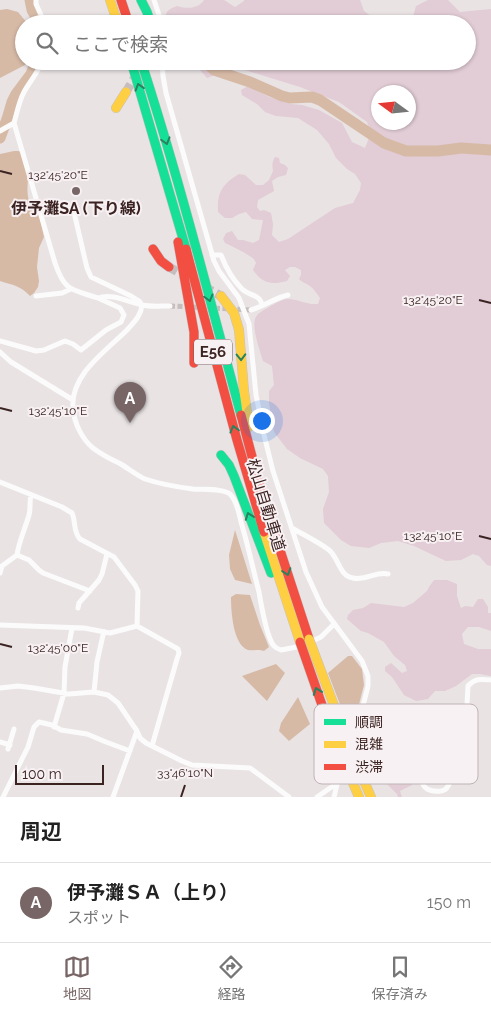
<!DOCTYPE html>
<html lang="ja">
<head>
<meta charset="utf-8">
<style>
  body { margin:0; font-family:Raleway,"Noto Sans JP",sans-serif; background:#f6f6f6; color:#222 }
  .compass { position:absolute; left:371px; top:85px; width:45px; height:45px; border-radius:50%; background:#fff; box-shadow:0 1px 4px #0004; rotate:285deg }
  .scale { position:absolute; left:15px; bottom:12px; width:89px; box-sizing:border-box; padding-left:5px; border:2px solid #3b2322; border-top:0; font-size:14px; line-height:18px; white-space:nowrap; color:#3b2322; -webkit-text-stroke:4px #f8f1f3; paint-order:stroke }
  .you { position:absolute; left:261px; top:420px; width:18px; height:18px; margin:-12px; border:4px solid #fff; border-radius:50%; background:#1a73e8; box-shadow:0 0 0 8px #1a73e833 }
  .badge { display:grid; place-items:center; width:32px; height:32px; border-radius:50%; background:#786666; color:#fff; font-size:16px; font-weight:700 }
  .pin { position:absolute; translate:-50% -41px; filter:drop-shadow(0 1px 2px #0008) }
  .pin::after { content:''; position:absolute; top:26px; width:18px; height:15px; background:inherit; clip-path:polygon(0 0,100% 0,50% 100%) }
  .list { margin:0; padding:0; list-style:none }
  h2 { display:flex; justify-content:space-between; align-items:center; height:65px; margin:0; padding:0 20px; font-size:21px }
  h2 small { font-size:16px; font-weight:400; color:#767676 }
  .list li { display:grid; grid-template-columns:32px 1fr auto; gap:15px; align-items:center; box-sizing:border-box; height:80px; padding:0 20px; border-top:1px solid #e0e0e0 }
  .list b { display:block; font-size:19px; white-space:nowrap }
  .list p { margin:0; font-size:16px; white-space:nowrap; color:#767676 }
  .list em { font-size:16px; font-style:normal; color:#767676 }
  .icon { flex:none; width:28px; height:28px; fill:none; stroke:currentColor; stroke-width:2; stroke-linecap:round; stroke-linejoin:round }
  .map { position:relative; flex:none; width:491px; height:797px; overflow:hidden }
  .search { position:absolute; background:#fff; box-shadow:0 1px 4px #0004; left:15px; right:15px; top:15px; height:55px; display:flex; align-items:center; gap:12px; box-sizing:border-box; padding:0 18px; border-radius:28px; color:#767676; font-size:19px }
  .sheet { height:145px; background:#fff }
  nav { display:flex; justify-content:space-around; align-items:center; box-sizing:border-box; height:70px; border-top:1px solid #e0e0e0; background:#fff; font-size:14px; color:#767676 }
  nav a { display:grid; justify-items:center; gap:2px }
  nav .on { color:#786666 }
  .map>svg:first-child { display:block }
  .green { fill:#e2ccd5; fill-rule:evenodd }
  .water { fill:#d7baa6 }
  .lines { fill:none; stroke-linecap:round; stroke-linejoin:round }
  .river { stroke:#d7baa6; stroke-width:11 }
  .street-tunnel { stroke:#c6bdbd; stroke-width:5; stroke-dasharray:5 2.5; stroke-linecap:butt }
  .highway-tunnel { stroke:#c6bdbd; stroke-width:9; stroke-dasharray:9 4.5; stroke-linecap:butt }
  .fast-casing { stroke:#c8c0c1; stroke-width:10 }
  .slow-casing { stroke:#c8c0c1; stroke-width:10 }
  .jam-casing { stroke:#c8c0c1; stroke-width:10 }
  .street { stroke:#fcfbfb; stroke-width:5 }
  .fast { stroke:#16e098; stroke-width:9 }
  .slow { stroke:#ffcf43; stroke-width:9 }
  .jam { stroke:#f24e42; stroke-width:9 }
  .slow-bridge-casing { stroke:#c8c0c1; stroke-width:10; stroke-linecap:butt }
  .jam-bridge-casing { stroke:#c8c0c1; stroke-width:10; stroke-linecap:butt }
  .slow-bridge { stroke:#ffcf43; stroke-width:9 }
  .jam-bridge { stroke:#f24e42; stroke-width:9 }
  .oneway { stroke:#28825d }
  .ticks { fill:none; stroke:#3b2322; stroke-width:2 }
  .poi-dot { fill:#786666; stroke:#f8f1f3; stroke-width:2 }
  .labels { text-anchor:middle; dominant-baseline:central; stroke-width:4; stroke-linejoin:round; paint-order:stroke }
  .shield { fill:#f8f1f3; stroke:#746161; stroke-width:1 }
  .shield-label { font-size:15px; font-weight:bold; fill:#3b2322 }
  .poi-label { font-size:16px; font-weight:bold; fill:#3b2322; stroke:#f8f1f3 }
  .street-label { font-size:16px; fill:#3b2322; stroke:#f8f1f3 }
  .key { fill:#f8f1f3; stroke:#bfb3b4; stroke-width:1 }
  .key-label { font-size:14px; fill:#3b2322 }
  .ticks-label { font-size:12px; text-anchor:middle; fill:#3b2322; stroke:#f8f1f3; stroke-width:4; stroke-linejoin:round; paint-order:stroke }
</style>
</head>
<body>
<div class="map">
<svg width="491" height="797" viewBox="0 0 491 797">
  <rect width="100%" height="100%" fill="#e9e3e4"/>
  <path class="green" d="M204,0H224L235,7L244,1V0H360L364,11L371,16H388L395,24H167C165,12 165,11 177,6C185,9 199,9 204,0Z
    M428,0H448L460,12L491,9V566L487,565L479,556L473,554L461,560L446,561L414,546L398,541L381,543L369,548L351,546L341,540L324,523L323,509L329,492L328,476L323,469L300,458L287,449L274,432L269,403V391L274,385L272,366L263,361C260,351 252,329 255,319C257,313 264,310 269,307C274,304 281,300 287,299C298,299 306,305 318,304L320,298C317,294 314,289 310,286C306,283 303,283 299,279L301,275V270L295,267H290L285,270L290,276L287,281C271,285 263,284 253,270L256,263L254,259C246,253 234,247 225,243L223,239L226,233L232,231L238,240H243L253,243L259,240L263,220L252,219L246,212L239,214L232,218H225L218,212C217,193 222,184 239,174L245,175L256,185H263L269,180L273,171C272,166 272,162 275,157L279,158L280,163L285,165L288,168L286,175L278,177L272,181L274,191L258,200L257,207L260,211L264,210L271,213L273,224L272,235L279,242L288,239L335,208L353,203L360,190L361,183L355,174L347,169L336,158L329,144L317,130L298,118L276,116L265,112L257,104L242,95L241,90L248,86L269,97L291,104L302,105L319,110L342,123L352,142L365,148L371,133L367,122L339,102L300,87L245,70L219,64L215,75L207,78L200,70L195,61H467V24H411L416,6ZM408,92V122H378V92Z
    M434,580H447L457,584V596L461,608L465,606L473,607L478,599H483L488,607V613H491V631L479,627H468L462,634L464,644L478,649H491V676L480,674H472L456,686L445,691H435L428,699L416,701L404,695L392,677L385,671V667L391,663L402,673L407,671L405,665L394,656L384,642L368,633L361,631L347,619L348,615L353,610L363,608L371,603L404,607L413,603L427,591L429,587Z
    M395,770C403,773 411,776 412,785L400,791L402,797H398L397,794L383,780V777L386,772Z"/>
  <path class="water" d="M7,9L18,12L28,24H24V61H27L25,65L0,78V10Z
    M14,151H19L21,153C23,160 27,169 28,177C28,188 24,203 38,209L44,237L39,248L37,267L39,281L38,287L34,293L30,296C21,286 13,285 0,281V154Z
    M235,530L252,584L235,580L230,569L229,555Z
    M236,594L250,595L260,625L269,647L264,651C258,649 254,651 248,650C233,645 231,611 231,597Z
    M348,656H352L362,669L364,685L356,716L346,720L328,673Z
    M276,664L285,673L267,701L242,676Z
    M298,697L310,724L289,741L279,731L281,723Z"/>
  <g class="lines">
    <path class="river" d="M30,0L32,10L40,24
      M204,61L214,70L250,82L282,96L290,98L312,97L320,100L384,143L406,151H438L461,148L491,150
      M0,138L7,119L12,102L16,94L31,74L36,61"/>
    <path class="street-tunnel" d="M170,306L251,310"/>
    <path class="highway-tunnel" d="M126,92L138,72
      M169,267L221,296"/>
    <g class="fast-casing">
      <path id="fast" d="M141,0L147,12L151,24
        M131,61L186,249
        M141,61C179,178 209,297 241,415
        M221,455L229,465L234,476L271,573"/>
    </g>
    <g class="slow-casing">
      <path id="slow" d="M110,0L118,24
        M116,108L126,92
        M221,296L234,313L239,330L244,391L249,427
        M264,532L300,642
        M353,756L371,797
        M347,769L359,797"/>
    </g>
    <g class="jam-casing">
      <path id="jam" d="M121,0L129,24
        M178,242L194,332V363
        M153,249L161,261L169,267
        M186,249L237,440L264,532
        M241,415L263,498L309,639"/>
    </g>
    <path class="street" d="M36,0V4L45,24
      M154,0L162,24
      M162,61L163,76L166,93L214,261L219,271L239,298L249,324L256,395L264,435L273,471L306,572L322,607L362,661L368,676V686L356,734L340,772L334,797
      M14,123C17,113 19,101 24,92C30,81 38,73 42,61
      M0,131L14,123L55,263C65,292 71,289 98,298
      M73,208L87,268L91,277L131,296L139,301L142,305C141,316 134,322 127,330C106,351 70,375 73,408C74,423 82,439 93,448C101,454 110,459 119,463C128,468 136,475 145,479C160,484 177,487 193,489C203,490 222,488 230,494C237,501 239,513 241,522C248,545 253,569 259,592C261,604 267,638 274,646C276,648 278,649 281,650L302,646
      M212,255H221C226,268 232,279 242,289C249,296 260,294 262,305
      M36,296L62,293L71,289
      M251,310C264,306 275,298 288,295
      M0,341L36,351L44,350L65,341L73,344L81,350L106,330L121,322L124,315L120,308L98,298C112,293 128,302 142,305C150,307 161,306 170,306
      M0,352L11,362L73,400
      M0,482L62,507L72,513C76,522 73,532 80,539L114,557L135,585L138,591L137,626
      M292,528C304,535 319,542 329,550C339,558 339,576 353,578C366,581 376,571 388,574
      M17,555L29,560L39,570L43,573L90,591
      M0,573L2,566L17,555C19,541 25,529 29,515C31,508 29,503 31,495
      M78,608L79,603L99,580L102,574L107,554
      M0,625L84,628L110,633L137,626L178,649L179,653L177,659L152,746
      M310,642L321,637L334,624
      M0,688L18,686L34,688L69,694L94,692L108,695L118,703L137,731L140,738L146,743L182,761L192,765L250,768L289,797
      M94,692L97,662L103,635L105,632
      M54,727L64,693L65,667L72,628
      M0,742L10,745
      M8,749L14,729
      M351,751L367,754L373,762L376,763C382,762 387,757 393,756C399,756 403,757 408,759C430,769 416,782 427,789C433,792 445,793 448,786C450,784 450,782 450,779C452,774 452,769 449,764C439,749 428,748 436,728L444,724L461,723L465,720L467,704L468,686C475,678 481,679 491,680
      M3,797L28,747L34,727L39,722L52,725L61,730L87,734L106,742L130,751
      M113,797L137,731
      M317,797L336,784"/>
    <use href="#fast" class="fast"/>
    <use href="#slow" class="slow"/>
    <use href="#jam" class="jam"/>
    <g class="slow-bridge-casing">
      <path id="slow-bridge" d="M309,639L353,756"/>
    </g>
    <g class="jam-bridge-casing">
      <path id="jam-bridge" d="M300,642L322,705L347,769"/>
    </g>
    <use href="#slow-bridge" class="slow-bridge"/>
    <use href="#jam-bridge" class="jam-bridge"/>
  </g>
  <defs><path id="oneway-chevron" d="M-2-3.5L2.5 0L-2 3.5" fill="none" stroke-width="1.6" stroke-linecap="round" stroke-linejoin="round" transform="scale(1.25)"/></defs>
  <g class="oneway">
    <use href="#oneway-chevron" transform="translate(139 87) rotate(-107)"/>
    <use href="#oneway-chevron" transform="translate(166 141) rotate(74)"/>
    <use href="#oneway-chevron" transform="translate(209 298) rotate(75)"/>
    <use href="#oneway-chevron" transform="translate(241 357) rotate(89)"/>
    <use href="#oneway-chevron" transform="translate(234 429) rotate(-105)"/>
    <use href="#oneway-chevron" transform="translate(249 516) rotate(-110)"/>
    <use href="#oneway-chevron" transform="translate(287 572) rotate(72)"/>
    <use href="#oneway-chevron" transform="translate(317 691) rotate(-110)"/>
  </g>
  <path class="ticks" d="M0,171L12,174M479,300L491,303M0,408L12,411M479,536L491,539M0,644L12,647M181,797L185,785"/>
  <circle class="poi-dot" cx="76" cy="191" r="5"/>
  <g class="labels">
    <rect class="shield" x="194" y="339.5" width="38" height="25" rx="4"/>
    <g class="shield-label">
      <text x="213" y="352">E56</text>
    </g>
    <g class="poi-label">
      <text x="76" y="208">伊予灘SA (下り線)</text>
    </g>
    <g class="street-label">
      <text transform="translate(266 505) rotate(73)">松山自動車道</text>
    </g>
  </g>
  <rect x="314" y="704" width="164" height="80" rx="8" class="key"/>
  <rect x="324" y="719" width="22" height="6" fill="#16e098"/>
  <rect x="324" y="741" width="22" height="7" fill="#ffcf43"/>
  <rect x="324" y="764" width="22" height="6" fill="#f24e42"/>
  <g class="key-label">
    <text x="355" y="727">順調</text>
    <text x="355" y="749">混雑</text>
    <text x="355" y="772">渋滞</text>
  </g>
  <g class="ticks-label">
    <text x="58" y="179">132°45'20"E</text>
    <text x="433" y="304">132°45'20"E</text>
    <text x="58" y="415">132°45'10"E</text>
    <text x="433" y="540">132°45'10"E</text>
    <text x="58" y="652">132°45'00"E</text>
    <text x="185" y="777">33°46'10"N</text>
  </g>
</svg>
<svg class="compass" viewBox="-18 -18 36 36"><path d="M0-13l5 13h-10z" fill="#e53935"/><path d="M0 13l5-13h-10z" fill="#767676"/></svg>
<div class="scale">100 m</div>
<div class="you"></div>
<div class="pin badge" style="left:130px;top:423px">A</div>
<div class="search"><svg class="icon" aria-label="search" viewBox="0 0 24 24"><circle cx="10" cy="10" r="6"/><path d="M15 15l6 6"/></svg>ここで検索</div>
</div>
<section class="sheet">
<h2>周辺<small></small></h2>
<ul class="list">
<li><span class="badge">A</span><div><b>伊予灘ＳＡ（上り）</b><p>スポット</p></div><em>150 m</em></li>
</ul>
</section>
<nav>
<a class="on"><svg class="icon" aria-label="map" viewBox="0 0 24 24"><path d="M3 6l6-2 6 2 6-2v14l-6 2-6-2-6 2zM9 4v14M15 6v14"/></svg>地図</a>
<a><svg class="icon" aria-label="directions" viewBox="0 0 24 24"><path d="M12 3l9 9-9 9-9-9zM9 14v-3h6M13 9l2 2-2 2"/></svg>経路</a>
<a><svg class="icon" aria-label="saved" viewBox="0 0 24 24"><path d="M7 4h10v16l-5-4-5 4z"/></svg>保存済み</a>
</nav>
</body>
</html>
